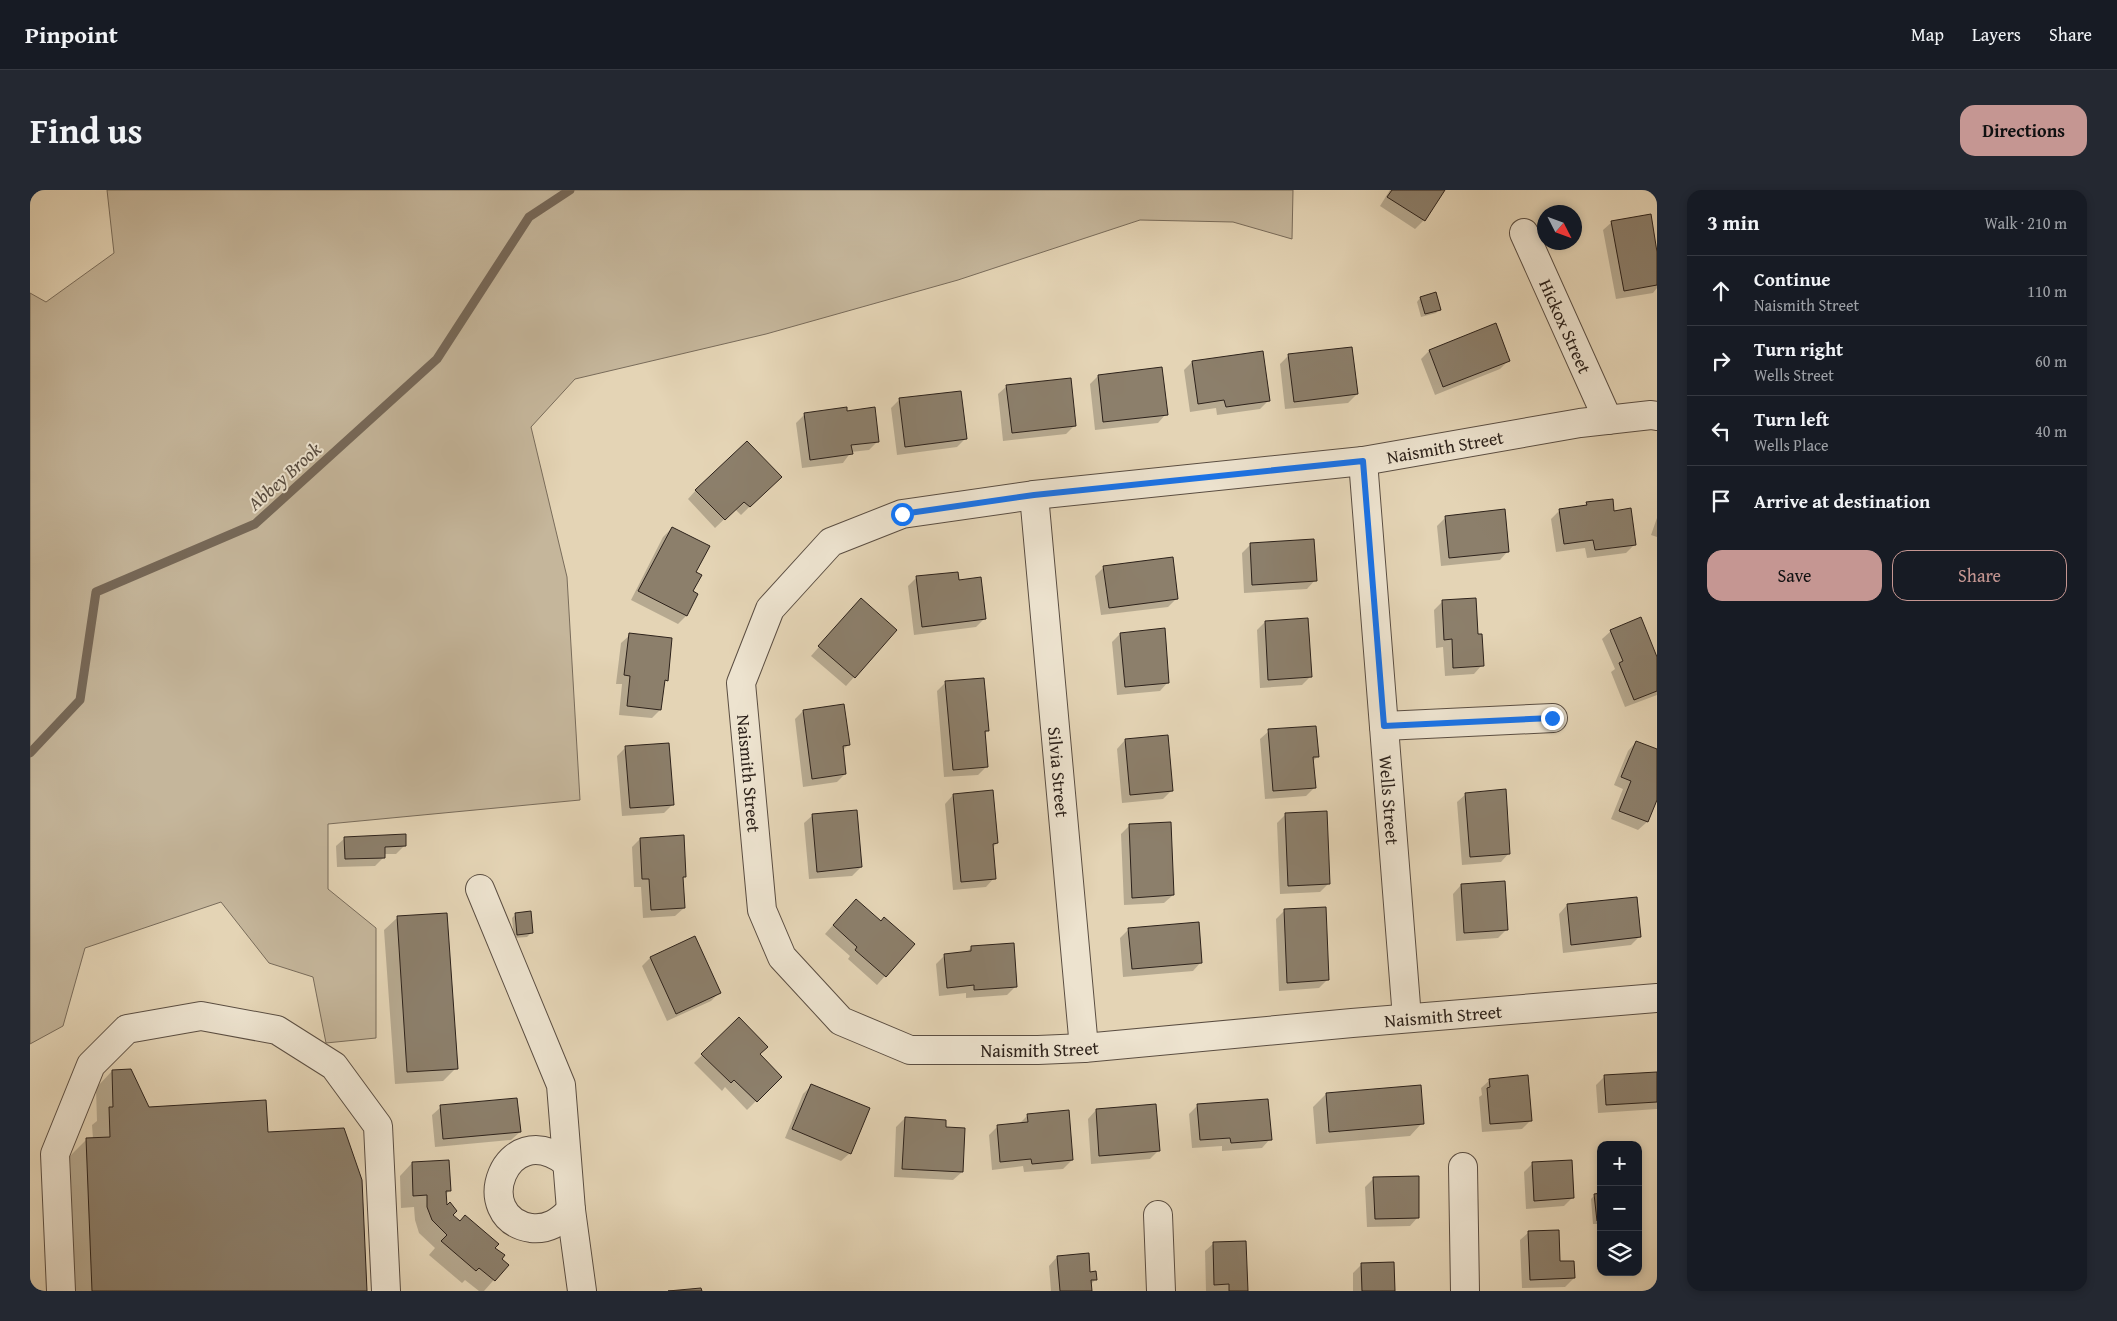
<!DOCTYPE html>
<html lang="en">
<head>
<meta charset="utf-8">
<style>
  body { margin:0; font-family:"Gentium Book Plus",serif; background:#242831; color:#f1f3f6 }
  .controls { position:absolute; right:15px; bottom:15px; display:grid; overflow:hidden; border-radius:10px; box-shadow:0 2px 8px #0003 }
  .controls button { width:45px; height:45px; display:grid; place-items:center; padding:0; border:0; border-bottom:1px solid #363941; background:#171b24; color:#f1f3f6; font:25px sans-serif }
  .compass { position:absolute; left:1507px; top:15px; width:45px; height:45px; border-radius:50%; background:#171b24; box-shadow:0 2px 8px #0003; rotate:132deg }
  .stop { position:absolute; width:15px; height:15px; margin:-11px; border:4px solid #1a73e8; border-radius:50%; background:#fff }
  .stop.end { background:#1a73e8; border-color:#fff; box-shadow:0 1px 5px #0008 }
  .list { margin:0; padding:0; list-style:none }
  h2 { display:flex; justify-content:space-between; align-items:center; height:65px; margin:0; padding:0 20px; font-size:21px }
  h2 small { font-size:16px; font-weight:400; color:#9ea1a6 }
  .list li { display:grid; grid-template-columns:32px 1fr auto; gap:15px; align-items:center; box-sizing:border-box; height:70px; padding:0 20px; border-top:1px solid #363941 }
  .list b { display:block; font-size:19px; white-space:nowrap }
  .list p { margin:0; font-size:16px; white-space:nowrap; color:#9ea1a6 }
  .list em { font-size:16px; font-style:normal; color:#9ea1a6 }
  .actions { display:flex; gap:10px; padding:15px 20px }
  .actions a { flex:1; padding:11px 0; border:1px solid #c59692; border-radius:15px; text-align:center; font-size:18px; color:#c59692 }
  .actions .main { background:#c59692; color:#111 }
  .icon { flex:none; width:28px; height:28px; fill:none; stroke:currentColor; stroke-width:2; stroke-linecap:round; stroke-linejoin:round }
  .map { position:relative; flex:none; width:1627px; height:1101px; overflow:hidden; border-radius:15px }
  header { display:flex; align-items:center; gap:30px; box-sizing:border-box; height:70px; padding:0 25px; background:#171b24; border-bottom:1px solid #363941 }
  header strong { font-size:24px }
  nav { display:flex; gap:28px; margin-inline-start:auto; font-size:18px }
  .intro { display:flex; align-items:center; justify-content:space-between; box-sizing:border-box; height:120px; padding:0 30px }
  h1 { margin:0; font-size:35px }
  .button { padding:12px 22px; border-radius:15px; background:#c59692; color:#111; font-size:18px; font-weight:700 }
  main { display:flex; gap:30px; padding:0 30px }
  aside { flex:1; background:#171b24; border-radius:15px; box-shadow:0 2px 8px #0003 }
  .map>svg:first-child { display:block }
  .green { fill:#c5b69b; stroke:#796c5b }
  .shadow { fill:#0003 }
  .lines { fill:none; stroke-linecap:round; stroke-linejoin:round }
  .stream { stroke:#766858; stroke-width:9 }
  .building { fill:#8c7f6b; stroke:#2d221b }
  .minor-casing { stroke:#5b4e42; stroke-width:30 }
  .minor { stroke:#ede3cf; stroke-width:28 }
  .route { stroke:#1a73e8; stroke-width:6 }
  .labels { text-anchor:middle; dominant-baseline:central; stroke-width:4; stroke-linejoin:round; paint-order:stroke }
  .street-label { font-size:18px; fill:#2d221b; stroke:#ede3cf }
  .water-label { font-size:19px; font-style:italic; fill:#574b3f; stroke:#ede3cf }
</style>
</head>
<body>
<header>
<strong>Pinpoint</strong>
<nav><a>Map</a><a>Layers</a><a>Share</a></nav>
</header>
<div class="intro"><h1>Find us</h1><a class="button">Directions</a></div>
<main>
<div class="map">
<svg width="1627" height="1101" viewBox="0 0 1627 1101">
  <rect width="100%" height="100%" fill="#e4d4b5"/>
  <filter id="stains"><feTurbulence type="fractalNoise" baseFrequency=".004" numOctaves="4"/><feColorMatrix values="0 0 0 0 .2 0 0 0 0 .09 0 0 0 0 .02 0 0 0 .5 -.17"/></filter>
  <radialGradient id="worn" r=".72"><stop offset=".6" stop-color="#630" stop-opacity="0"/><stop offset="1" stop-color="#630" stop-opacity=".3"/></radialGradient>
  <path class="green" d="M77,0H1263L1262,49L1203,32L1110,30L928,90L736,144L545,189L501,237L537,387L550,610L298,634V699L346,738V848L296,853L283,787L239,773L191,712L55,758L33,836L0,854V103L16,112L84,63Z"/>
  <path class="shadow" d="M1360,0H1413L1394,30L1385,39L1350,16Z
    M1582,32L1627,69V98L1623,103L1586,109L1573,40Z
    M1390,108L1409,119L1406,123L1391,127L1387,112Z
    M1399,161L1479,170L1470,179L1405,205L1391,169Z
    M1259,165L1327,204L1318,213L1255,219L1250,174Z
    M1162,172L1239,210L1230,219L1187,225L1186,218L1160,222L1154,180Z
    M1068,186L1136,224L1128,233L1065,240L1060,194Z
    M977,196L1045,235L1036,244L973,251L968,204Z
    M870,209L935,249L927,257L867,265L861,218Z
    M816,222L848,251L839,260L821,262L813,273L772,278L766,233L775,224Z
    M750,287L711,325L705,319L685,338L658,309L666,300Z
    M1557,313L1583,322L1605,354L1596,363L1557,368L1555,358L1526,362L1521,329L1530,320L1554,317Z
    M1415,328L1478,361L1470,370L1411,376L1407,336Z
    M1627,328V347L1621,345Z
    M642,338L665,383L661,402L667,405L656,426L648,434L601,410L633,347Z
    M1221,354L1285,390L1277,399L1214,403L1212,363Z
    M1074,377L1147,408L1138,417L1071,425L1065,386Z
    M886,388L928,391L955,428L946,437L884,445L878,396Z
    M1413,411L1447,445L1452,475L1444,484L1415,486L1413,457L1406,458L1404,420Z
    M823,418L866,440L816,496L781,466Z
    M1235,432L1280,487L1272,495L1230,498L1227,440Z
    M1581,441L1627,471V505L1595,517L1581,482L1585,479L1572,449Z
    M1090,444L1138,492L1130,501L1087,505L1082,452Z
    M600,445L636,490L633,493L630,520L622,528L589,525L592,494H586L591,453Z
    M916,492L958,540L954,545L957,576L948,585L914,587L907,501Z
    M773,521L818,555L812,561L815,584L807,592L773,597L765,529Z
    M1239,541L1287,567L1283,571L1285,597L1276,606L1235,609L1230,549Z
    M1095,550L1142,600L1133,609L1092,613L1087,559Z
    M1606,552L1627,561V606L1617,632L1608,640L1581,629L1593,599L1584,595L1598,561Z
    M596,557L643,614L634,623L592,626L587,566Z
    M1436,604L1479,663L1471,672L1432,675L1427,612Z
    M923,605L967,653L962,658L964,688L956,697L923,700L915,614Z
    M783,625L831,677L822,686L779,689L774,633Z
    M1255,625L1299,693L1290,702L1250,704L1247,633Z
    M1099,636L1143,705L1134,713L1094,715L1091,644Z
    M315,648L375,655L366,664H354V667L345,676L307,677L306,656Z
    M610,649L655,686L652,689L654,718L645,726L613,728L611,697H604L602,657Z
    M1431,695L1477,739L1468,748L1426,751L1423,704Z
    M1606,708L1609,747L1601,755L1533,763L1529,724L1537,715Z
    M817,719L850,733L855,786L847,795L818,769L820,766L795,744Z
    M1254,721L1298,789L1289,798L1249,801L1246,729Z
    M486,724L501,743L497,747L484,748L482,728Z
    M367,728L426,878L413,891L365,894L354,740Z
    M1099,739L1171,772L1163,781L1093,787L1090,748Z
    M942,757L986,796L977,805L936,808V803L909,806L906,774L915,765L936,763Z
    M620,768L689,803L681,811L637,831L612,776Z
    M709,829L728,865L750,887L717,920L695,897L692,901L664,873Z
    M82,881L118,918L236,943L336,1101H45L40,966L57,949H63L62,935L67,931L66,898Z
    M1627,883V919L1568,923L1566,895L1575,886Z
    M1460,890L1501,930L1492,939L1452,942L1449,907L1452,905L1451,898Z
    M781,896L820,963L811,971L755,948L773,904Z
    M1296,904L1392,933L1380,946L1286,954L1283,917Z
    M1168,915L1240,949L1232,958L1192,961V956L1162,958L1159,924Z
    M411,917L490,942L481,950L405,957L402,925Z
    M1066,920L1128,961L1120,969L1061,974L1058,929Z
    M998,925L1042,970L1033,979L994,982L993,976L962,980L959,945L968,936L989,934Z
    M875,928L915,938L932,982L923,990L864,987L866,937Z
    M382,973L420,1000L415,1005L416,1018L421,1025L464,1058L470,1069L477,1075L454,1101H449L435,1090L432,1093L399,1065L405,1058L389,1043L385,1030L384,1017L371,1018L370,986Z
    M1502,974L1542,1008L1534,1016L1496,1019L1494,982Z
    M1344,988L1388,1027L1380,1036L1337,1037L1335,997Z
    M1565,1005H1571V1034H1563L1561,1009Z
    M1499,1042L1544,1088L1535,1097L1492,1098L1490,1050Z
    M1184,1053L1217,1101H1176L1175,1061Z
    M1027,1067L1059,1083L1066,1089L1060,1095L1061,1101H1021L1019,1076Z
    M1331,1075L1363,1101H1323V1083Z"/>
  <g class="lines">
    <path class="stream" d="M0,563L50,510L66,402L225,334L407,169L499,27L540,0"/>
  </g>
  <path class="building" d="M1362,0H1415L1395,31L1357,7Z
    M1621,24L1627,62V95L1594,101L1581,31Z
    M1406,102L1411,120L1395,124L1390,107Z
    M1466,133L1480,171L1413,197L1399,160Z
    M1322,157L1328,204L1264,212L1258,164Z
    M1233,161L1240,211L1196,217L1194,210L1168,214L1162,171Z
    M1132,177L1138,225L1073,232L1068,185Z
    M1041,188L1046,236L982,243L976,195Z
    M931,201L937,249L875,257L869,208Z
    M817,217V221L845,217L849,252L821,255L823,264L780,270L774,223Z
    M717,251L752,287L720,317L714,312L695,330L665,300Z
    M1583,309L1584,321L1601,318L1606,355L1565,360L1563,350L1534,354L1529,319L1557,315L1556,312Z
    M1475,319L1479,362L1419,368L1415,326Z
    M642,337L680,356L666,382L672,385L663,401L668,404L657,426L608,401Z
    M1284,349L1287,391L1222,395L1220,353Z
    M1143,367L1148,409L1079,418L1073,376Z
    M928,382L929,390L951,387L956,429L892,437L886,386Z
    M831,408L867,440L825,488L788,456Z
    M1446,408L1448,444H1452L1454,476L1423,478L1422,449L1414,450L1412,410Z
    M1611,427L1627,467V501L1604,510L1589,473L1593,471L1580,440Z
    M1278,428L1282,487L1238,490L1235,431Z
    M1135,438L1139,493L1095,497L1090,443Z
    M599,443L642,448L638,491L635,490L631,520L597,516L600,486L594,485Z
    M954,488L959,541H955L958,577L923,580L915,491Z
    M814,514L820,555L813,556L816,584L782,589L773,520Z
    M1286,536L1289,567H1283L1286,598L1243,601L1238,539Z
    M1138,545L1143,601L1100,605L1095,549Z
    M1606,551L1627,559V610L1618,632L1589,621L1601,591L1591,587Z
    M639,553L644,615L600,618L595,556Z
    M1476,599L1480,664L1440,667L1435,603Z
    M963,600L968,653L963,654L966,689L931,692L923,604Z
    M827,620L832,677L787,682L782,624Z
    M1297,621L1300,694L1258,696L1255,623Z
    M1141,632L1144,705L1102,708L1099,634Z
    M376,644V656L355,657V668L315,669L314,647Z
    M654,645L656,687H653L655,718L621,720L619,689H612L610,648Z
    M1475,691L1478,740L1434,743L1431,694Z
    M1607,707L1611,747L1541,755L1537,714Z
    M826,709L851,731L854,727L885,754L856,787L825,760L827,757L803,735Z
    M1296,717L1299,790L1257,793L1254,719Z
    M501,721L503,743L487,745L485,723Z
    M417,723L428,879L377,882L367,726Z
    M1169,732L1172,773L1102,779L1098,738Z
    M665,746L691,803L646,824L620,767Z
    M984,753L987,797L944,800V795L917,798L914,764L941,761V756Z
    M709,827L738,857L730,864L752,887L727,912L704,890L701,893L671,864Z
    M101,879L119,917L236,910L238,942L314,938L332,990L337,1101H62L56,948L80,947L79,917H83L82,880Z
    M1627,882V912L1576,915L1574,885Z
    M1498,885L1502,931L1460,934L1457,898L1460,897L1459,889Z
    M781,894L840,918L821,964L762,939Z
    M1391,895L1394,934L1299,942L1296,903Z
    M487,908L491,942L413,949L410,915Z
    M1238,909L1242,950L1201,953L1200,948L1170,950L1167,914Z
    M1126,914L1130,961L1069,966L1066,919Z
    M1039,920L1043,970L1002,974L1001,969L970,972L967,935L998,932L997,924Z
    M875,927L916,930V937L935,938L933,982L872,979Z
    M419,970L421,1001H416L417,1015L420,1012L427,1021L423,1025L430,1031L435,1025L469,1054L465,1058L475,1065L472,1069L479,1075L465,1091L449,1078L446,1081L411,1051L417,1045L402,1030L397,1017V1005L383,1006L382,972Z
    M1542,970L1544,1008L1504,1011L1502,972Z
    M1389,986V1028L1345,1029L1343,987Z
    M1571,1003V1031H1567L1564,1004Z
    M1529,1040L1530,1071H1544L1545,1088L1500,1090L1498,1041Z
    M1216,1051L1218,1101H1199V1094L1184,1095L1183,1052Z
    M1059,1063L1060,1082L1066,1081L1067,1090H1061L1062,1101H1030L1027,1066Z
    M1364,1072L1365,1101H1332L1331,1073Z
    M671,1098L672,1101H638Z"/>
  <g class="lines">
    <g class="minor-casing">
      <g id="minor">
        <path id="s1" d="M1494,43L1578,230"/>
        <path id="s2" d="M1627,226L1621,225L1550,233L1333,271L1004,305L872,324L801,352L740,419L711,493L732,720L752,767L811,831L880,860H1008L1054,858L1322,833L1627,808"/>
        <path id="s3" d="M1333,271L1377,828"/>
        <path id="s4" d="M1004,305L1054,858"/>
        <path d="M1354,536L1523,528"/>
        <path d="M450,699L531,895L541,1020L552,1101"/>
        <path d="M536,972C475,926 439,1028 501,1038C518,1040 530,1032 541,1020"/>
        <path d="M1433,977L1435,1101"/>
        <path d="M1128,1025L1131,1101"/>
        <path d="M31,1101L25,964L61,875L97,839L171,826L247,840L304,876L348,936L356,1101"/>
      </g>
    </g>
    <use href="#minor" class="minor"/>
  </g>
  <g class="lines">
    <path class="route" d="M872,324L1004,305L1333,271L1354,536L1522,528"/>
  </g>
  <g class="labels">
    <g class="street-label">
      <text stroke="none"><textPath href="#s1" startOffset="102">Hickox Street</textPath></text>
      <text transform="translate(1415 257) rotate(-10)">Naismith Street</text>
      <text stroke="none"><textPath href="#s4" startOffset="278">Silvia Street</textPath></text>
      <text stroke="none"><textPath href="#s2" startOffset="1099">Naismith Street</textPath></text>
      <text stroke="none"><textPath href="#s3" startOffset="340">Wells Street</textPath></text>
      <text stroke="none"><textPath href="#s2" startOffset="1984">Naismith Street</textPath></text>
      <text stroke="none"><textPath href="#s2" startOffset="1579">Naismith Street</textPath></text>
    </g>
    <g class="water-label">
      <text transform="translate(254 286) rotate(-42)">Abbey Brook</text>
    </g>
  </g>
  <rect width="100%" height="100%" filter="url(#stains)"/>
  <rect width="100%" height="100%" fill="url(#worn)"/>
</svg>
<div class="controls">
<button>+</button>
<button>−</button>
<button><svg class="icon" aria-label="layers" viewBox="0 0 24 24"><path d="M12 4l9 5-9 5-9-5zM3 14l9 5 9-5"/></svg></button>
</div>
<svg class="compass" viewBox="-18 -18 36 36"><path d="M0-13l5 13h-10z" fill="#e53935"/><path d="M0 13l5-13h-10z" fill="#9ea1a6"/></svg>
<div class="stop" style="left:872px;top:324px"></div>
<div class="stop end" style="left:1522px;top:528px"></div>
</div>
<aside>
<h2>3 min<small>Walk · 210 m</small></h2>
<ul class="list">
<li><svg class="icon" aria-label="ahead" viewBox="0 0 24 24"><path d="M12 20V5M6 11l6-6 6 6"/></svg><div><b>Continue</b><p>Naismith Street</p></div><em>110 m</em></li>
<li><svg class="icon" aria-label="right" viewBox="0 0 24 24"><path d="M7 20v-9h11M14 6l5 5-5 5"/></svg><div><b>Turn right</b><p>Wells Street</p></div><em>60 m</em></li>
<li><svg class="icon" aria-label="left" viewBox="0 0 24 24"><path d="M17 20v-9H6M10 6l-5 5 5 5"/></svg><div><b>Turn left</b><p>Wells Place</p></div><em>40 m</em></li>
<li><svg class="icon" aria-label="arrive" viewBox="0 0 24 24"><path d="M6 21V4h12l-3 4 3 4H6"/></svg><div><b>Arrive at destination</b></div></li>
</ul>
<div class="actions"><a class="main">Save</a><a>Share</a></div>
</aside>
</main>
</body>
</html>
